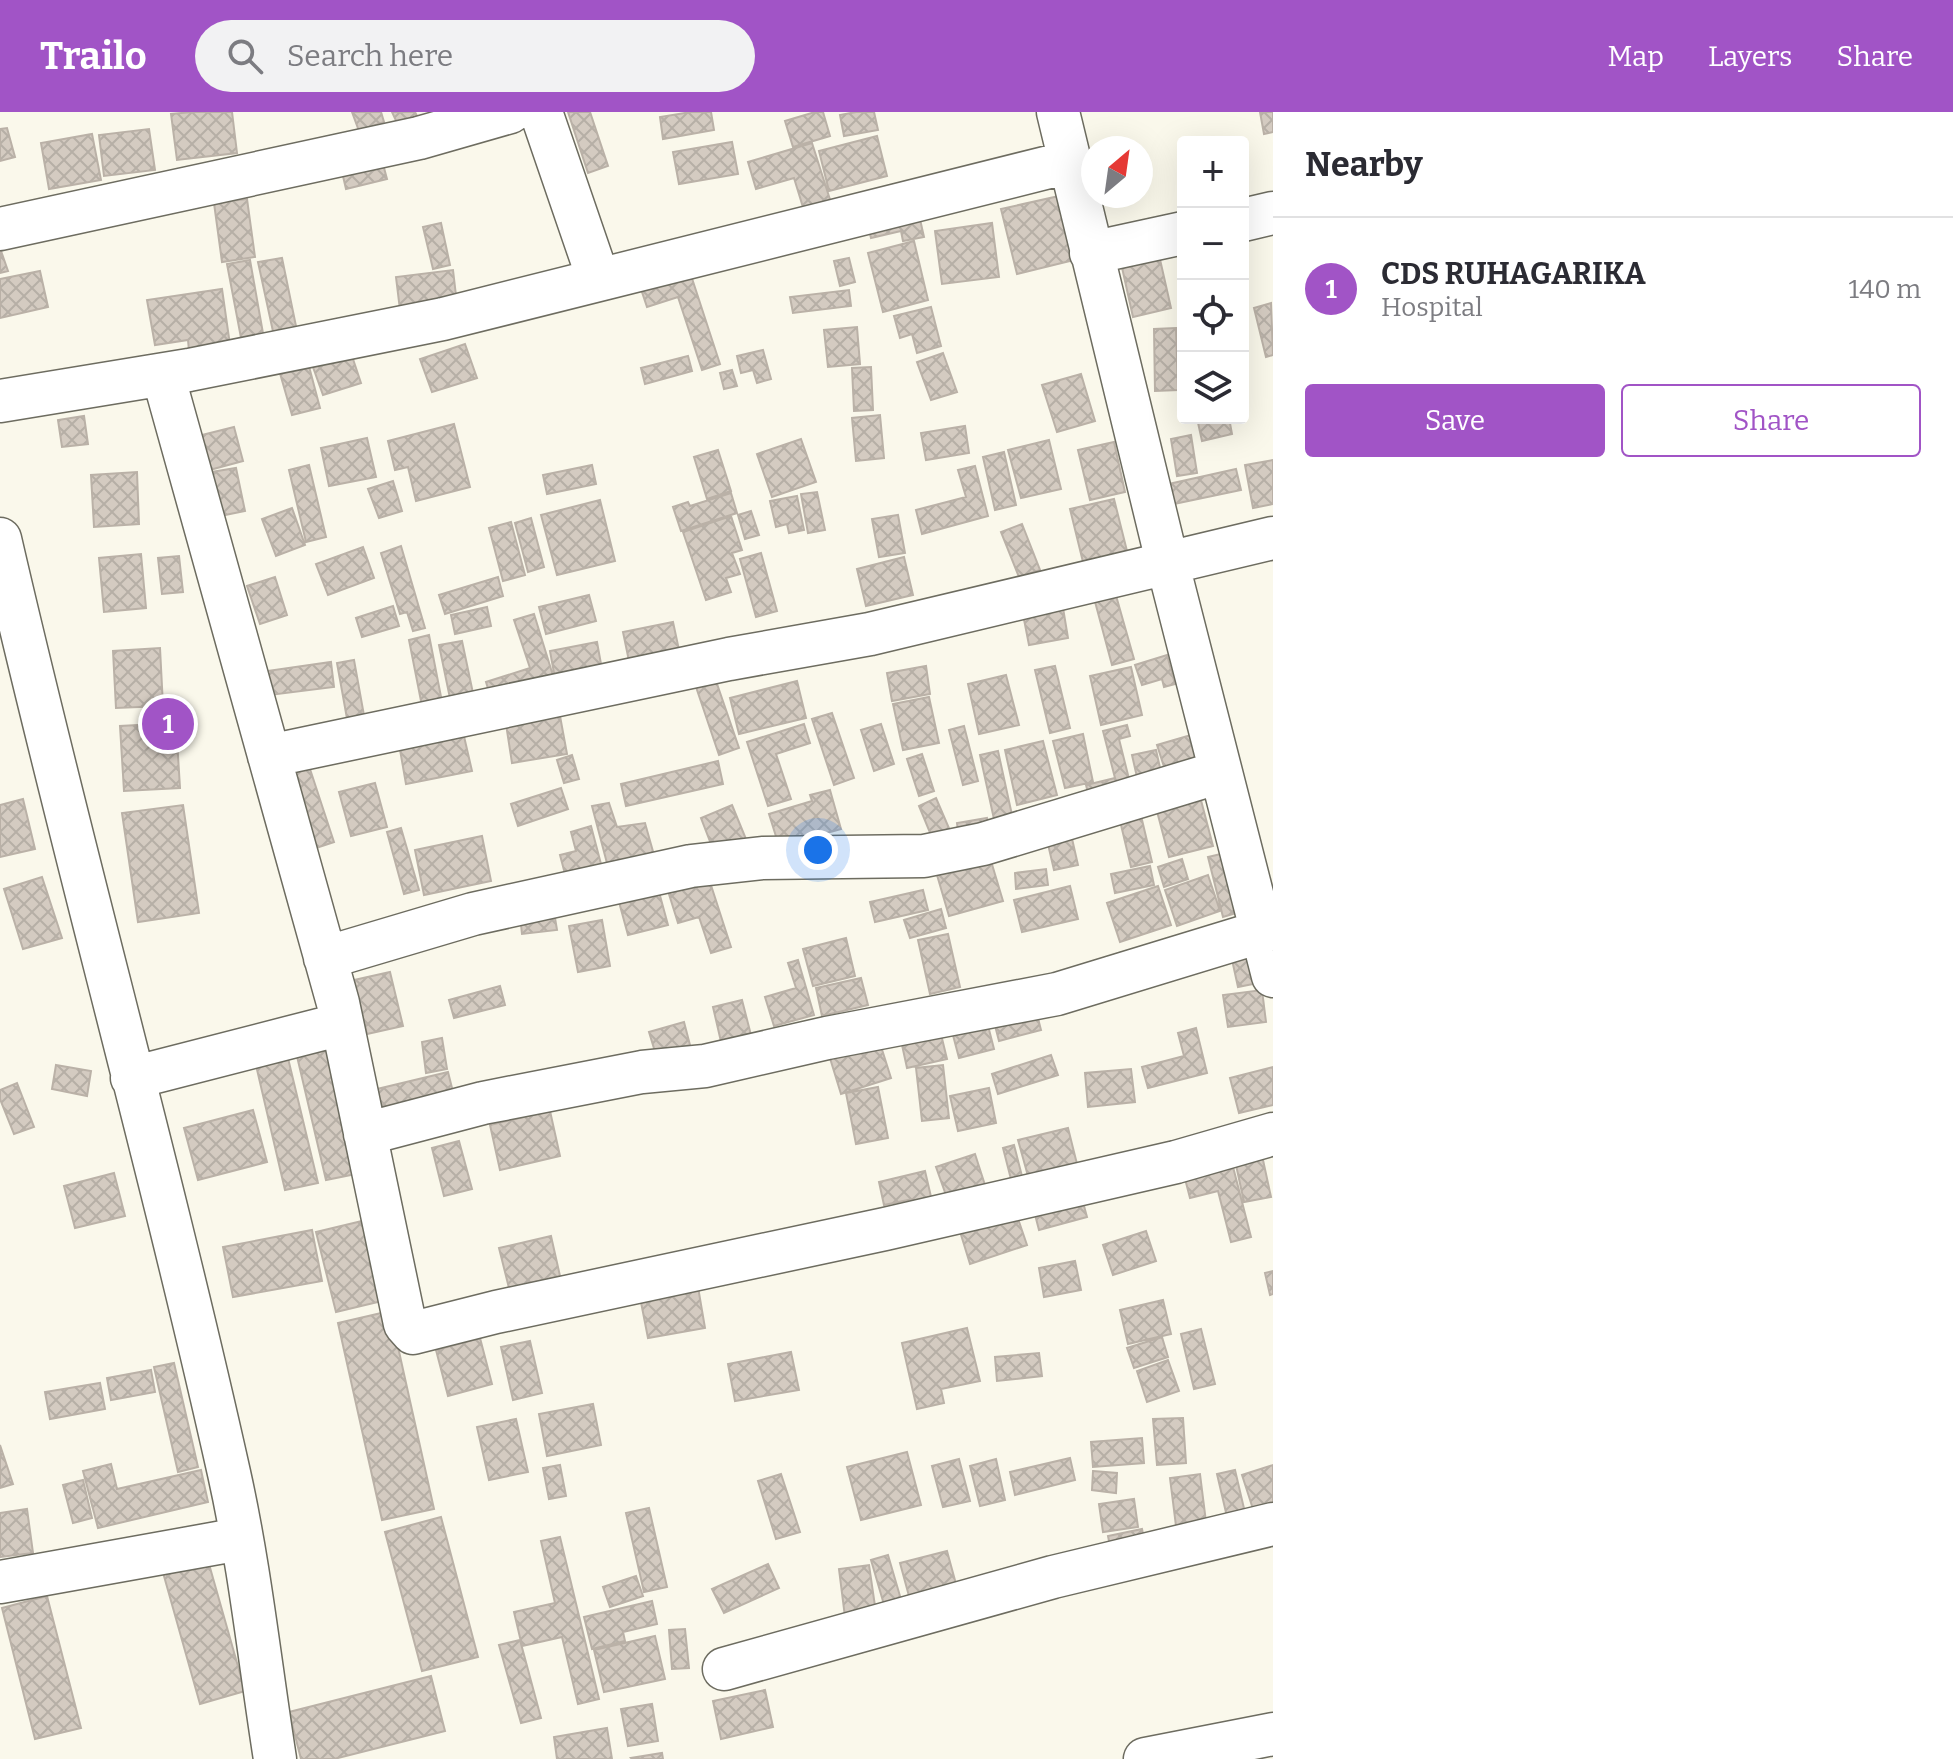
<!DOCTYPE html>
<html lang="en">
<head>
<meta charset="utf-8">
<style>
  body { margin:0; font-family:Bitter,serif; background:#f2f2f3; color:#2b2b33 }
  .controls { position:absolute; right:24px; top:24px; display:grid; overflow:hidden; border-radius:8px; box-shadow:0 8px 32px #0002 }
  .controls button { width:72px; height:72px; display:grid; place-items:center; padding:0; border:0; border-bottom:2px solid #e1e1e2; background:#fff; color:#2b2b33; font:40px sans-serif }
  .compass { position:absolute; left:1081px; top:24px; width:72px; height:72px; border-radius:50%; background:#fff; box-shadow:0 8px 32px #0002; rotate:29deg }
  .you { position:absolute; left:818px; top:738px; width:28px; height:28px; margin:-20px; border:6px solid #fff; border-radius:50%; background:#1a73e8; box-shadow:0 0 0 12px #1a73e833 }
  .badge { display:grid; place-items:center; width:52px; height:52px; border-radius:50%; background:#a154c6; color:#fff; font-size:26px; font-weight:700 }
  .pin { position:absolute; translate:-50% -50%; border:4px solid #fff; box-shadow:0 2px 8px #0006 }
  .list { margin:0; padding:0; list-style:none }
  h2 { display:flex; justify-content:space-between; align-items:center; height:104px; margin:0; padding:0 32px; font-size:34px }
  h2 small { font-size:26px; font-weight:400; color:#7c7c81 }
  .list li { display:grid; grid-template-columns:52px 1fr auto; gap:24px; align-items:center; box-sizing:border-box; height:144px; padding:0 32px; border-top:2px solid #e1e1e2 }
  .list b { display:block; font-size:30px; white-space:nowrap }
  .list p { margin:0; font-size:26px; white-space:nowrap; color:#7c7c81 }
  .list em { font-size:26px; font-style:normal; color:#7c7c81 }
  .actions { display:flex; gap:16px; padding:24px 32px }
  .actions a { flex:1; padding:18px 0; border:2px solid #a154c6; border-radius:8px; text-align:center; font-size:28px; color:#a154c6 }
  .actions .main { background:#a154c6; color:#fff }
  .icon { flex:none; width:44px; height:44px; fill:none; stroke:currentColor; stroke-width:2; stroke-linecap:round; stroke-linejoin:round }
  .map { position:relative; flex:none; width:1273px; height:1647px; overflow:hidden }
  header { display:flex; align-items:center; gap:48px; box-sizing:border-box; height:112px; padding:0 40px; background:#a154c6; color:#fff }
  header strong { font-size:38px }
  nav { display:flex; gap:44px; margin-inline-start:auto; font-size:28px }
  .search { width:560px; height:72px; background:#f2f2f3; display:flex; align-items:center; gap:20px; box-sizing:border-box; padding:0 28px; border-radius:44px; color:#7c7c81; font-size:30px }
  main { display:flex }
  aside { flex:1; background:#fff }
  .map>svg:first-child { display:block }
  .building { fill:url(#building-cross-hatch); stroke:#bab1a7; stroke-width:2 }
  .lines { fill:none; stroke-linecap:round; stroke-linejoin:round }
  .minor-casing { stroke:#6d6c60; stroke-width:45 }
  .minor { stroke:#fff; stroke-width:42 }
</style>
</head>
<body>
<header>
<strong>Trailo</strong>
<div class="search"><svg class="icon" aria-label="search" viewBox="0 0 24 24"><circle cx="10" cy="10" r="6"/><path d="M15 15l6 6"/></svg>Search here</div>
<nav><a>Map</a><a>Layers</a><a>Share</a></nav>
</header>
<main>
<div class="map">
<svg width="1273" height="1647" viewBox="0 0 1273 1647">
  <defs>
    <pattern id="building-cross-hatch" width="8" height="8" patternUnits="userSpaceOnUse" patternTransform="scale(2)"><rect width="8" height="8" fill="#d4cbc1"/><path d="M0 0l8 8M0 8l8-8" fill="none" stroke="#b6afa6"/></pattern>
  </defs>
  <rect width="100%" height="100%" fill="#faf8eb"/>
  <path class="building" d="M192,0H232L237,41L177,48L171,2Z
    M352,0H381L384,10L359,19Z
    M392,0H415L417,4L398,13Z
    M568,0H590L608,54L588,61Z
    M691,0H711L714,18L663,27L660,5Z
    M815,0H823L830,24L793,35L785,9Z
    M856,0H874L878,18L844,24L840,3Z
    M1260,0H1273V20L1264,22Z
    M7,16L15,45L0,49V17Z
    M149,17L155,58L104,64L99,23Z
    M92,22L101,68L49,77L41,31Z
    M877,24L887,64L829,79L819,39Z
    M732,30L738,62L679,72L673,40Z
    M812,31L833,97L806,105L794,66L756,77L748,50Z
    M379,37L387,67L346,77L339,47Z
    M1059,84L1074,148L1017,162L1001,97Z
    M247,87L255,145L222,150L214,91Z
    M917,94L924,125L903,129L901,119L871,126L866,106Z
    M441,111L450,153L433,157L423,115Z
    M992,111L999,165L942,172L935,119Z
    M914,129L928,188L883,200L868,141Z
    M0,136L8,159L0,161Z
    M1159,143L1171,196L1133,205L1121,151Z
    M282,146L297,219L274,224L258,150Z
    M849,146L855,170L840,174L834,149Z
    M250,148L264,227L242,231L227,152Z
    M686,148L720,252L702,258L678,185L647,195L637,165Z
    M453,158L457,192L400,198L396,165Z
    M40,159L48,195L0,206V167Z
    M222,177L230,233L189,239L188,228L155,233L147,188Z
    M849,178L851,194L793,201L790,185Z
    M1271,191L1273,243L1266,245L1254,196Z
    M931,195L941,234L917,241L912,222L900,226L894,204Z
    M857,215L860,252L828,255L824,218Z
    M1176,216L1178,278L1155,279L1154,217Z
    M348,232L361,271L323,283L309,244Z
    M465,232L477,266L432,280L420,247Z
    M763,238L771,267L757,271L753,258L741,261L737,244Z
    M943,241L957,280L931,288L917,250Z
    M306,243L320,296L292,303L277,251Z
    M688,244L692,259L645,272L641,256Z
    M871,255L873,298L854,299L852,256Z
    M732,258L737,274L724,277L720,261Z
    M1081,262L1095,309L1057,320L1042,273Z
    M880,303L884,346L856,349L852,306Z
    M84,304L88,332L62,335L58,308Z
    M1197,306H1229L1232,322L1202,329Z
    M454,312L470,375L416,389L408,355L395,358L388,329Z
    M965,314L969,341L926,348L921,321Z
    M234,315L243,349L206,359L198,324Z
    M1191,323L1197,361L1177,364L1171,327Z
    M367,326L376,365L329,374L321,336Z
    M801,327L816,370L772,385L757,342Z
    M1049,328L1061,377L1021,386L1008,338Z
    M1114,330L1125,380L1090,388L1078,338Z
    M718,338L731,379L707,387L694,345Z
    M1004,340L1016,393L995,398L983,345Z
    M1273,348V392L1253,396L1245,353Z
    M309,353L326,425L306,430L289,358Z
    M592,353L596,372L547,382L543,363Z
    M975,354L988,404L922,422L916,398L966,385L958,358Z
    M236,356L245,399L220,404L211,360Z
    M1236,357L1241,378L1169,393L1164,373Z
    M137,360L139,412L94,415L91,363Z
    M393,369L402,399L379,406L368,377Z
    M817,380L825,418L808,421L801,382Z
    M731,381L737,401L681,419L673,395L688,390L690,394Z
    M797,384L804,418L789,421L787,412L776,415L770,389Z
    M1114,387L1128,443L1084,454L1070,397Z
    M600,388L615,449L557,463L541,403Z
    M292,396L305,433L276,444L262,407Z
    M751,399L759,423L745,427L738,403Z
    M898,403L905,441L879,445L872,407Z
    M731,404L742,438L732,441L740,462L726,466L731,480L706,488L683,420Z
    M531,406L544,455L528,460L515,411Z
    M511,410L525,463L503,469L489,416Z
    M1022,412L1040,458L1019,465L1001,420Z
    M401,434L425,516L413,519L407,500L400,502L381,441Z
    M363,435L374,466L328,483L316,452Z
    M761,441L777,499L756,505L740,447Z
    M141,442L146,496L104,500L99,446Z
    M179,444L183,480L162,482L158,446Z
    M904,445L913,483L866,494L857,457Z
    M275,465L287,503L260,512L247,474Z
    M498,465L503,484L445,502L439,483Z
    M1115,480L1134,547L1112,553L1094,486Z
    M589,483L596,509L546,522L539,495Z
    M1062,490L1068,526L1029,533L1022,497Z
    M393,494L399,514L362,525L356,506Z
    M487,495L491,514L455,522L451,503Z
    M534,502L555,570L492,590L486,570L530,556L514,508Z
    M673,510L679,538L629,549L623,520Z
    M429,523L442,590L422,594L409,528Z
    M462,529L474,586L451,591L439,533Z
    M597,530L603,563L556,572L550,539Z
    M160,536L163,594L116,596L113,539Z
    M1167,543L1175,572L1164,575L1162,567L1142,573L1135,553Z
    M354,548L365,609L348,612L337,551Z
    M331,550L334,575L270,583L267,559Z
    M926,554L930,582L892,589L887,561Z
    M1055,554L1070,616L1050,621L1035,558Z
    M1131,555L1142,603L1101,613L1090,564Z
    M1006,563L1019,613L979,622L968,572Z
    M715,566L739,636L719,643L695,572Z
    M797,569L806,606L739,622L730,586Z
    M929,585L939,631L903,638L893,592Z
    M832,601L854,666L834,673L812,607Z
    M560,604L567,642L512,651L506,612Z
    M176,611L180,676L124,679L120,614Z
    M804,612L810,631L776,642L791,687L768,694L747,630Z
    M881,612L894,652L874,659L861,618Z
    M1127,613L1130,624L1119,627L1132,679L1090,689L1086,673L1115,666L1103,619Z
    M964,614L978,669L963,673L949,618Z
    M463,620L472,659L406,672L399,632Z
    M1083,622L1093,670L1065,676L1053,629Z
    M1191,623L1202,656L1168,667L1157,633Z
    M1043,629L1057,683L1017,693L1005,638Z
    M1156,638L1163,669L1139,674L1132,643Z
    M998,639L1012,703L994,707L980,643Z
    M922,642L934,679L919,684L907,647Z
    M572,643L579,667L564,671L557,648Z
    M718,649L723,672L626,694L621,672Z
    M309,654L334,730L310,738L286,662Z
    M375,671L387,715L351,724L339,680Z
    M1197,673L1213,734L1169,745L1153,684Z
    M561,676L568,697L518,714L511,692Z
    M830,678L841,717L779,734L769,702L812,689L810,683Z
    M936,686L951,721L933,728L919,694Z
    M23,687L35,737L0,745V693Z
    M609,691L617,715L645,711L654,743L608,755L592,694Z
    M1138,691L1152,750L1131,755L1117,696Z
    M183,693L199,801L138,810L122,701Z
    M732,693L748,732L716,745L701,706Z
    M987,706L990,719L959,726L957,711Z
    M1068,709L1078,753L1054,758L1044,715Z
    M591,714L601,752L565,762L560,743L576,739L571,720Z
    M401,716L419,778L404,782L387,720Z
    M482,724L491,769L424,783L415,738Z
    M1221,742L1236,801L1223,805L1208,745Z
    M1182,747L1188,767L1164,775L1158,755Z
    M991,749L1003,789L949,804L937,763Z
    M1150,754L1154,773L1115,781L1111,762Z
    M1046,757L1048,773L1016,777L1015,761Z
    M1208,763L1220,799L1177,814L1165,778Z
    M42,765L62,826L23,837L4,777Z
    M709,767L731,835L711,841L699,805L678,811L668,779Z
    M1070,774L1078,807L1022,820L1014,788Z
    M1158,774L1171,813L1120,830L1107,791Z
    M923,778L928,798L875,810L870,790Z
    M659,780L668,813L628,823L619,790Z
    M941,797L946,816L910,826L904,808Z
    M554,800L557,818L522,822L520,803Z
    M602,808L610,854L578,860L569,814Z
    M948,822L960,875L930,882L918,828Z
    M846,826L855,864L813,874L803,837Z
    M1249,830L1258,871L1238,875L1229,834Z
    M798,848L814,903L774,914L765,885L796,876L788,851Z
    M390,860L403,914L367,922L354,868Z
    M861,866L868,893L822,904L816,876Z
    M500,874L505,893L454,906L449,888Z
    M1262,878L1266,910L1228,915L1223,883Z
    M1033,887L1041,918L999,929L991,898Z
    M742,888L752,927L722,934L713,895Z
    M984,898L994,937L959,946L949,908Z
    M684,910L690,933L656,943L649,920Z
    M938,910L947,947L907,956L899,919Z
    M1196,916L1207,961L1148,976L1142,955L1184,944L1178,921Z
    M442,926L447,957L426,961L422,930Z
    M879,928L891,966L841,982L829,943Z
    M331,932L361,1061L326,1068L296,940Z
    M287,942L318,1071L285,1078L255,949Z
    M1051,943L1058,963L998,982L992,962Z
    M56,953L91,959L87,984L52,977Z
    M943,953L949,1006L922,1009L916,956Z
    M1273,955V993L1239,1001L1230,966Z
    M1131,957L1135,990L1088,995L1085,961Z
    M448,960L455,988L384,1005L377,977Z
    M17,971L34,1015L14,1022L0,987V978Z
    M878,975L888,1026L856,1032L846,981Z
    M989,976L996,1011L958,1019L950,984Z
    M253,998L267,1050L198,1068L184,1016Z
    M550,999L560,1044L500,1058L490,1013Z
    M1068,1016L1077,1052L1028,1064L1018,1028Z
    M459,1029L472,1077L444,1084L432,1036Z
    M1014,1033L1024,1072L1013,1075L1003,1036Z
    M1260,1034L1271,1085L1244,1090L1233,1039Z
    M975,1042L985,1073L947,1086L936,1055Z
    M1231,1047L1251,1125L1231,1130L1218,1079L1190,1086L1183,1059Z
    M925,1059L932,1089L914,1093L913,1087L884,1093L879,1070Z
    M114,1061L125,1104L75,1116L64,1074Z
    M1080,1079L1087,1105L1039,1118L1032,1091Z
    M1014,1095L1027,1133L970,1152L958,1113Z
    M362,1109L382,1189L336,1200L316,1120Z
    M312,1118L322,1169L233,1185L223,1135Z
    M1146,1119L1156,1149L1113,1163L1103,1133Z
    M551,1124L560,1164L509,1176L499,1136Z
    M1075,1149L1081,1178L1044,1185L1039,1156Z
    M1273,1159V1182L1270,1183L1265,1161Z
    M698,1175L705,1216L648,1226L640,1185Z
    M1163,1188L1171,1222L1128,1232L1120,1198Z
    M390,1199L434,1397L382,1408L338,1211Z
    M967,1216L980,1269L941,1277L944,1291L917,1297L902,1231Z
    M1201,1217L1215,1272L1194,1277L1181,1222Z
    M1162,1225L1168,1245L1134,1256L1127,1236Z
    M480,1226L492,1272L448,1284L436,1238Z
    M530,1229L542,1281L513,1288L501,1235Z
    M791,1240L799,1278L735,1289L728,1252Z
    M1039,1241L1042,1264L997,1269L995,1245Z
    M1168,1248L1179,1279L1147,1290L1137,1259Z
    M174,1251L198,1355L178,1360L154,1255Z
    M151,1258L155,1280L111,1288L107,1266Z
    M100,1271L105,1297L50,1307L45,1280Z
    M593,1292L601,1333L547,1344L539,1302Z
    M1183,1306L1186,1351L1157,1353L1153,1307Z
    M516,1307L528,1360L489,1368L477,1315Z
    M1142,1326L1144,1351L1093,1355L1091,1330Z
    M0,1333L13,1372L0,1376Z
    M907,1340L921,1393L861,1408L847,1355Z
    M1070,1346L1075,1368L1015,1383L1010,1360Z
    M959,1347L970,1389L943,1395L932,1354Z
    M996,1347L1005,1388L980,1394L970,1354Z
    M111,1352L117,1377L201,1358L208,1390L98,1416L83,1359Z
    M560,1353L566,1384L549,1387L543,1356Z
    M1273,1353V1391L1253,1397L1242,1363Z
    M1235,1358L1246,1405L1228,1409L1217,1362Z
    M1093,1359L1117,1361L1116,1381L1092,1378Z
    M781,1362L800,1420L776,1427L758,1369Z
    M1200,1362L1207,1418L1177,1422L1170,1366Z
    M83,1368L92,1406L73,1411L63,1373Z
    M1134,1387L1138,1415L1103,1420L1099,1392Z
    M649,1396L667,1475L644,1480L626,1401Z
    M27,1397L33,1441L0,1445V1401Z
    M441,1405L478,1545L422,1559L385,1420Z
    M1142,1417L1145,1431L1111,1439L1108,1424Z
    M560,1425L599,1587L578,1592L562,1525L522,1534L514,1500L555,1491L541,1429Z
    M947,1439L956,1472L909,1484L900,1451Z
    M888,1443L902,1491L885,1496L871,1448Z
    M207,1445L245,1579L200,1592L162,1457Z
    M768,1452L779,1476L724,1501L712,1477Z
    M869,1453L876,1501L845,1505L839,1457Z
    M636,1464L643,1484L610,1495L603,1475Z
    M47,1484L81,1616L35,1627L2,1496Z
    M652,1489L657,1512L623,1520L625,1529L592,1537L584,1505Z
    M685,1517L689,1556L672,1557L669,1518Z
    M655,1524L665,1567L604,1580L594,1538Z
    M520,1528L541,1606L521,1611L499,1533Z
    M431,1564L445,1619L334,1647H301L289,1600Z
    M765,1578L773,1615L721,1627L713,1589Z
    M652,1592L658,1629L628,1634L621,1597Z
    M607,1616L612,1647H557L554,1625Z
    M662,1641L663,1647H632L631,1646Z"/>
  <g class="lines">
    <g class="minor-casing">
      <path id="minor" d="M541,0L598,166
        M1058,0L1167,449L1273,864
        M1243,108L1273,101
        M0,117L419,26L510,0
        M1091,141L1183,121
        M163,263L338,891L405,1212L413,1221L496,1200L885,1117L1176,1050L1273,1022
        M0,289L189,258L443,207L1069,50
        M0,427C72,740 159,1048 229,1361C250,1455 260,1552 275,1647
        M269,644L729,547L870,522L1273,426
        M325,846L473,802L691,754L762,746L924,744L983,732L1220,660
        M132,966L342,912
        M365,1022L483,991L642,960L705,954L827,926L1057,882L1273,816
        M0,1470L240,1427
        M724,1557L1053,1465L1273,1412
        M1145,1647L1273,1622"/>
    </g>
    <use href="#minor" class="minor"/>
  </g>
</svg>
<div class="controls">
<button>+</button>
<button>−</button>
<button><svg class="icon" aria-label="locate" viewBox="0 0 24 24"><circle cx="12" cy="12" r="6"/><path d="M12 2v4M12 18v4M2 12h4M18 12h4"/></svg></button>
<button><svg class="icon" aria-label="layers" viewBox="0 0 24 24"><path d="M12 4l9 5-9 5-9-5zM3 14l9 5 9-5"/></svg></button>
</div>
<svg class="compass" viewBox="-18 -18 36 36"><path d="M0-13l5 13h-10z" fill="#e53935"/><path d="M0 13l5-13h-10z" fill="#7c7c81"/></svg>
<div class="you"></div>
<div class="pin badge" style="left:168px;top:612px">1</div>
</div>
<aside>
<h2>Nearby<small></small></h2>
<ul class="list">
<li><span class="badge">1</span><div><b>CDS RUHAGARIKA</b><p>Hospital</p></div><em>140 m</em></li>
</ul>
<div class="actions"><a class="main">Save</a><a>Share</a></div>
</aside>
</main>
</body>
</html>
